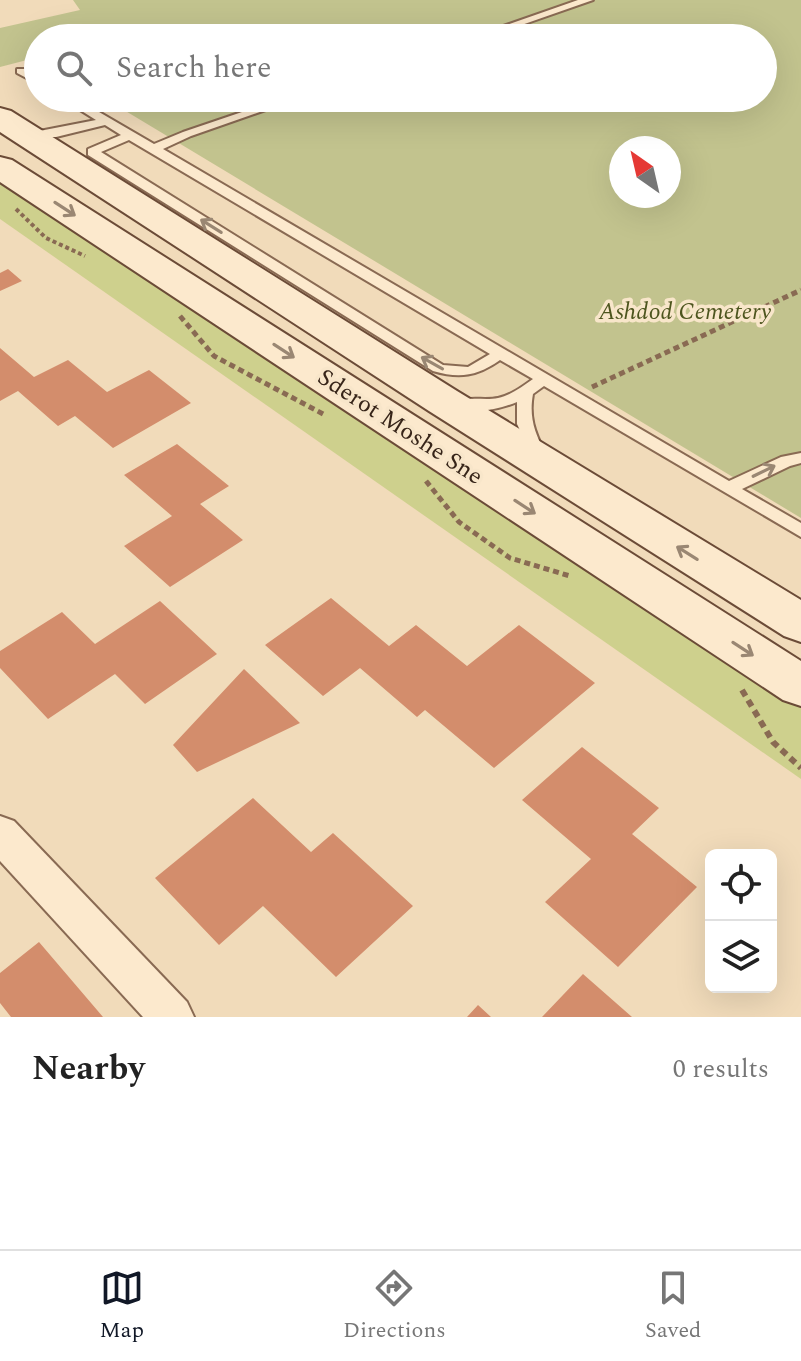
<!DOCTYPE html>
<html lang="en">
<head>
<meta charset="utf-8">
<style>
  body { margin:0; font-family:Spectral,serif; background:#f6f6f6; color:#222 }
  .controls { position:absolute; right:24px; bottom:24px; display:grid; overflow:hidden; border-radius:12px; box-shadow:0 8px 32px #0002 }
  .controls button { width:72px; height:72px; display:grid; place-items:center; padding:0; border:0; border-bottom:2px solid #e0e0e0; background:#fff; color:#222; font:40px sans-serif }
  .compass { position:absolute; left:609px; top:136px; width:72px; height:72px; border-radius:50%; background:#fff; box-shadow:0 8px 32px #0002; rotate:326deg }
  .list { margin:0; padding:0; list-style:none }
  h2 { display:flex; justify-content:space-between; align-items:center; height:104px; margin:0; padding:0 32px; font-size:34px }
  h2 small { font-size:26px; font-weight:400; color:#767676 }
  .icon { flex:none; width:44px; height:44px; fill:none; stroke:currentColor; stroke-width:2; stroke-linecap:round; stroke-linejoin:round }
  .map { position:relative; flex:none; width:801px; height:1017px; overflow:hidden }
  .search { position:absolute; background:#fff; box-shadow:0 8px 32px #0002; left:24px; right:24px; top:24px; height:88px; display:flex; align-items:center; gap:20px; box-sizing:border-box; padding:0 28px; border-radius:44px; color:#767676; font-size:30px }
  .sheet { height:232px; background:#fff }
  nav { display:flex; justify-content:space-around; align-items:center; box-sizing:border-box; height:112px; border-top:2px solid #e0e0e0; background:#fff; font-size:22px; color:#767676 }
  nav a { display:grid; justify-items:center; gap:4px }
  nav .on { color:#111827 }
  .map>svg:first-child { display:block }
  .green { fill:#ced08d }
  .cemetery { fill:#c2c38e; fill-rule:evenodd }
  .building { fill:#d38d6c }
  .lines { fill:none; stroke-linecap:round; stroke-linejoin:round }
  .service-casing { stroke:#896a53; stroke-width:4 }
  .minor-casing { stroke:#896a53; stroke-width:4 }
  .secondary-casing { stroke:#6b4b37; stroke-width:4 }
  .path-far2 { stroke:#896a53; stroke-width:4; stroke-dasharray:4 3; stroke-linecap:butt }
  .path-far1 { stroke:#896a53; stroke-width:5; stroke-dasharray:6 4; stroke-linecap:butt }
  .path { stroke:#896a53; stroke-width:6; stroke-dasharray:7 5; stroke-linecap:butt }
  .service { fill:#fce9cd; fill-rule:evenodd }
  .minor { fill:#fce9cd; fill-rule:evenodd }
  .secondary { fill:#fce9cd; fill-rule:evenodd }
  .oneway { stroke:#9a8773 }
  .labels { text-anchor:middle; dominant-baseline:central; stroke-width:7; stroke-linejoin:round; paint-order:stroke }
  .park-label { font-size:24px; font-style:italic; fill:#4d551e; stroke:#f8e6ca }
  .street-label { font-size:24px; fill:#372519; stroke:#f8e6ca }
</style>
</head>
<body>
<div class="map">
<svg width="801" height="1017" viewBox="0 0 801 1017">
  <rect width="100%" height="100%" fill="#f1dbba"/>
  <path class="green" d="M0,179L801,703V779L0,219Z"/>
  <path class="cemetery" d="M73,0H801V518L104,98H763V38H38V65L27,60L0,67V28L80,10ZM621,148H669V196H621Z"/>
  <path class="building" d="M8,269L22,281L0,291V273Z
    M0,348L34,377L68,360L107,392L149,370L191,403L113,448L75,416L58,426L18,391L0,401Z
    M177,444L229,486L200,504L243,540L170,587L124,546L172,516L124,475Z
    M331,598L389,646L416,625L467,666L519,625L595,683L494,768L425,710L417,717L360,668L323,696L265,645Z
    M160,601L217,654L145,704L115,674L48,719L0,668V651L62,612L95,644Z
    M244,669L300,723L197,772L173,745Z
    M582,747L659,808L632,834L697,887L618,967L545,902L591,859L522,800Z
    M253,798L311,852L333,833L413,906L336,977L263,906L219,945L155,878Z
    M39,942L103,1017H11L0,1003V973Z
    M583,974L632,1017H542Z
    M478,1005L491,1017H467Z"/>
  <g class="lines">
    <g class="service-casing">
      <path id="service" d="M578,0H593L484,38H469Z
        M17,69H25L38,76V84L17,73Z
        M61,98H75L154,144L183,132L283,98H300L191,136L163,149L729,481L781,457L801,453V463L790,466L742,489L801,523V537L544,386L533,394C529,416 534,432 545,452L537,457L532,456L517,424V402C500,409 468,417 454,404C463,395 484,401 498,398C511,395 522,387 533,379L500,360C477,376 460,379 433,371L88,155V149L121,135L105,125L56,137L24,138V134L96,120ZM129,140L490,354L468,367L443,365L101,152Z"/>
    </g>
    <g class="minor-casing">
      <path id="minor" d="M0,816L14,821L187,1002L194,1017H143L0,861Z"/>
    </g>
    <g class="secondary-casing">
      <path id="secondary" d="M0,108L11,111L457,391L801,600V642L784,636L429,411L0,132Z
        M0,157L12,160L801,661V706L783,700L0,182Z"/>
    </g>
    <path class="path-far2" d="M16,209L46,238L85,256"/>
    <path class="path-far1" d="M180,316L214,356L325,415
      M592,387L801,290
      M426,481L459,522L510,558L570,576"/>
    <path class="path" d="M742,690L773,742L801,768"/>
    <use href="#service" class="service"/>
    <use href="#minor" class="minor"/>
    <use href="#secondary" class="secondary"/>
  </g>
  <defs><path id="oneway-shaft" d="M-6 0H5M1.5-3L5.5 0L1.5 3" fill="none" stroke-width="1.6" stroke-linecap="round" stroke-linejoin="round" transform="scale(2)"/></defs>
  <g class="oneway">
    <use href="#oneway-shaft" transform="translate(65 209) rotate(33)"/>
    <use href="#oneway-shaft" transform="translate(211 226) rotate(-148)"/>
    <use href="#oneway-shaft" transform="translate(284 351) rotate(33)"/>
    <use href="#oneway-shaft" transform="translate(432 363) rotate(-151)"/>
    <use href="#oneway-shaft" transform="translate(764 471) rotate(-26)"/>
    <use href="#oneway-shaft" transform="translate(525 507) rotate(33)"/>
    <use href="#oneway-shaft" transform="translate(687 553) rotate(-148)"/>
    <use href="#oneway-shaft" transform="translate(743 649) rotate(33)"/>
  </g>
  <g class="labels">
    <g class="park-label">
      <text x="685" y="312">Ashdod Cemetery</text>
    </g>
    <g class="street-label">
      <text transform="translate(400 427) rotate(33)">Sderot Moshe Sne</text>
    </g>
  </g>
</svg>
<div class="controls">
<button><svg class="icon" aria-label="locate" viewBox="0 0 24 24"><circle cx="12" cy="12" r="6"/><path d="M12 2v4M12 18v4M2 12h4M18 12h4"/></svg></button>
<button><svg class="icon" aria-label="layers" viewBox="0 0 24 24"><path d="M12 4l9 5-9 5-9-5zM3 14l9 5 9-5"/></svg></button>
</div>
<svg class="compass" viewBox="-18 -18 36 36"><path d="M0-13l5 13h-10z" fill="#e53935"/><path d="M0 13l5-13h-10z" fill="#767676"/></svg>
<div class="search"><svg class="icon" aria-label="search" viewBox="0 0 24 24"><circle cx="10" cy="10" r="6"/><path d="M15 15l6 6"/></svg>Search here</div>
</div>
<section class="sheet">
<h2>Nearby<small>0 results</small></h2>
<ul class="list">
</ul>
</section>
<nav>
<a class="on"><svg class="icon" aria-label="map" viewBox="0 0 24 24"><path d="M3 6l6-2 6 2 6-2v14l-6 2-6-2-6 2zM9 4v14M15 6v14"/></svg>Map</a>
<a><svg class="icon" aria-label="directions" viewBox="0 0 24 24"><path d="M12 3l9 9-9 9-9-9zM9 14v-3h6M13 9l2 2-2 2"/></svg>Directions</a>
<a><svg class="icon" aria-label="saved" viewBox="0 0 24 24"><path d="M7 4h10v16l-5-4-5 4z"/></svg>Saved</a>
</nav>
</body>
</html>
